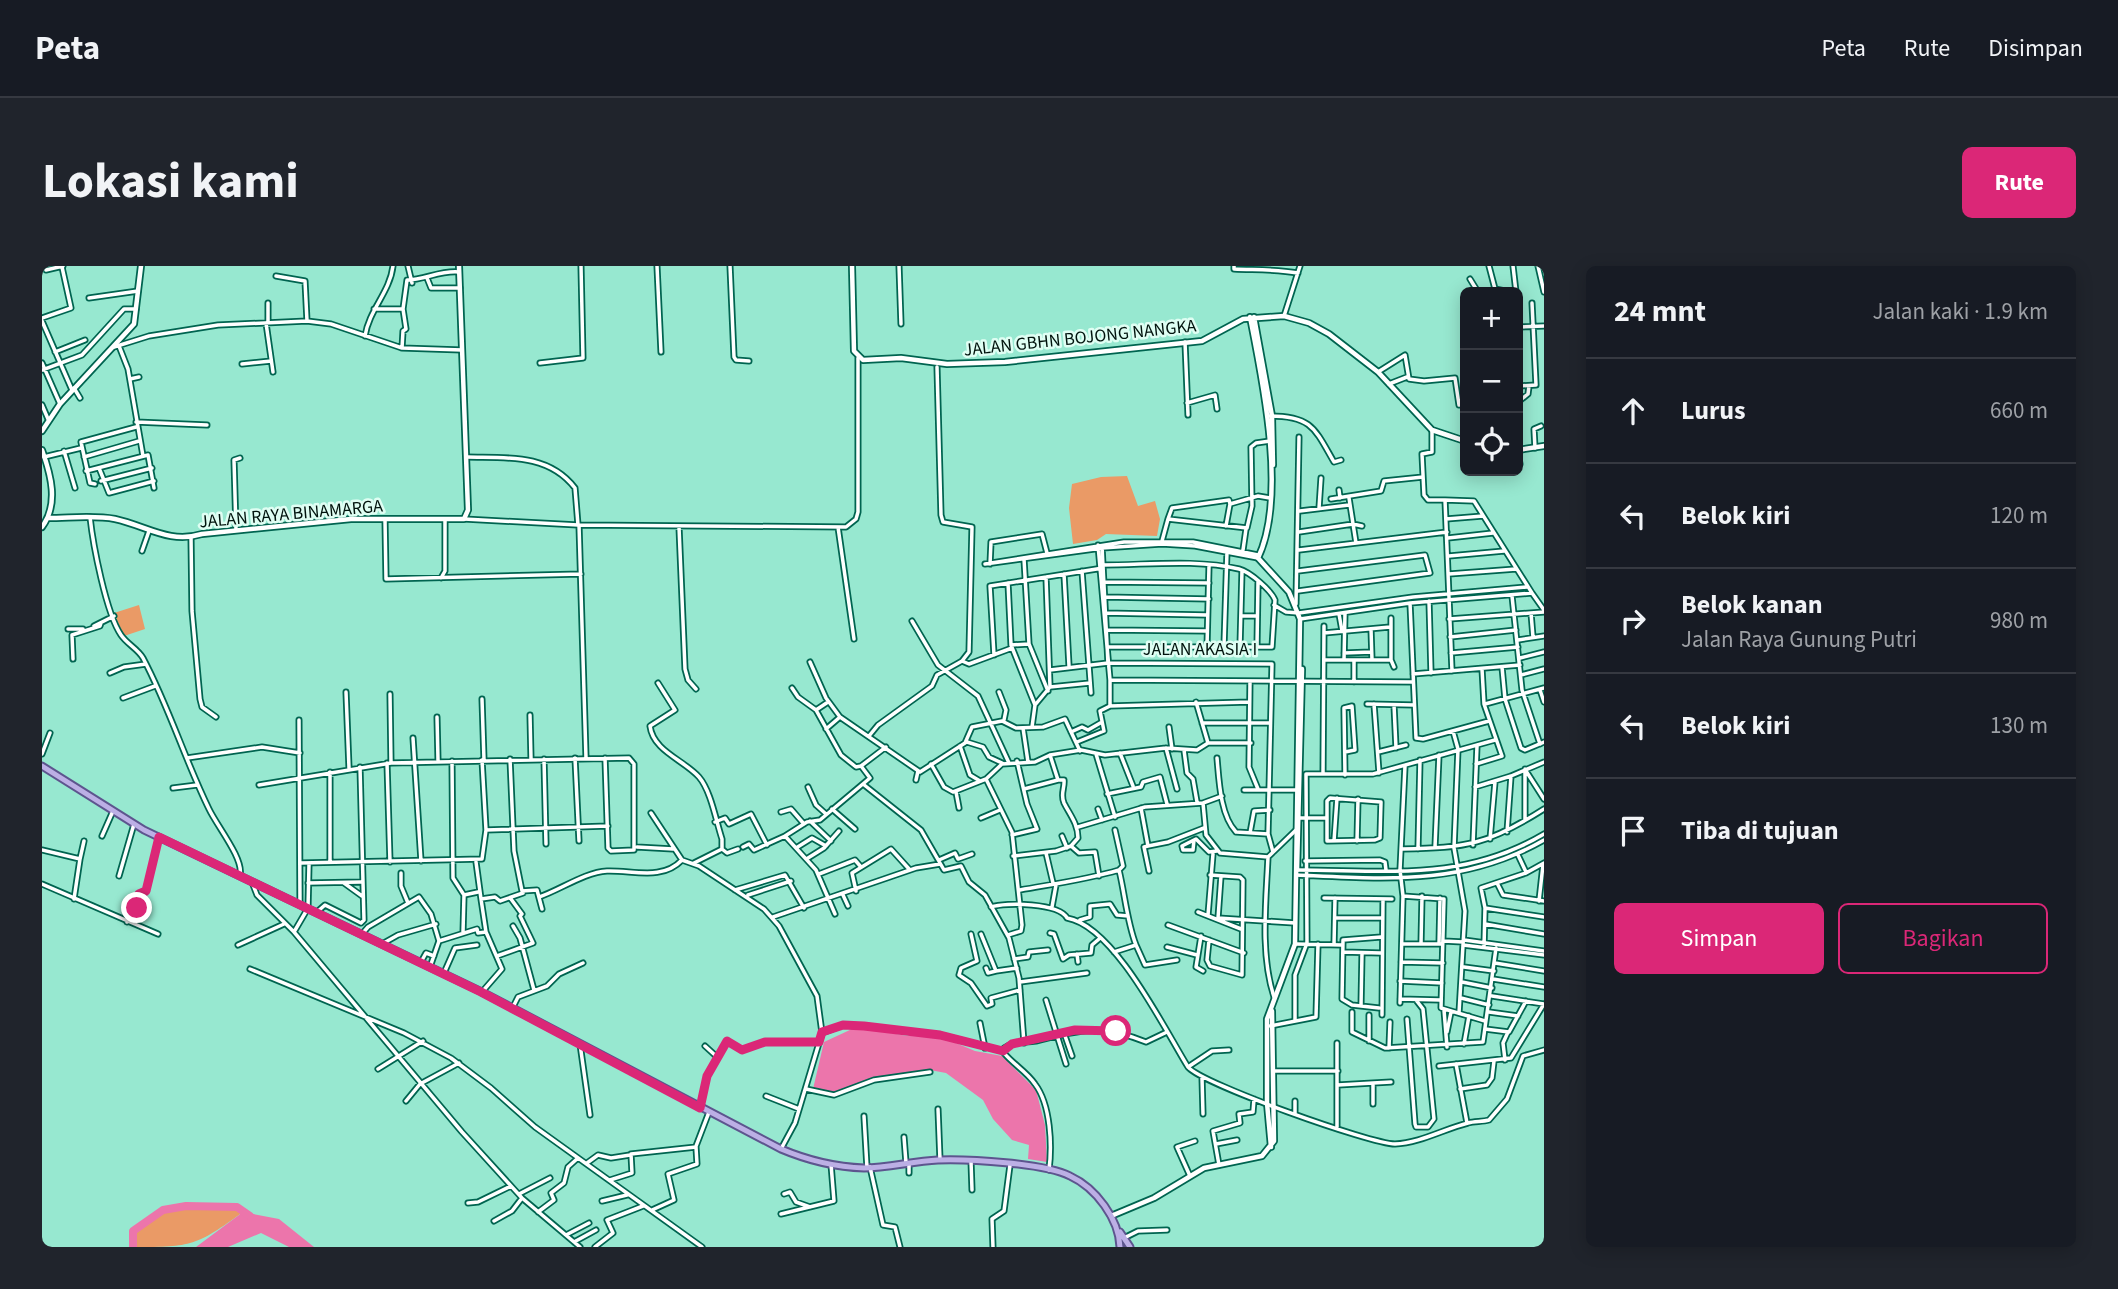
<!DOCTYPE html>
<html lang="id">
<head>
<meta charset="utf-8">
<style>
  body { margin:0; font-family:"Source Sans 3",sans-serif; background:#20242c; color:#f1f3f6 }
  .controls { position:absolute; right:21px; top:21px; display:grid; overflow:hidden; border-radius:10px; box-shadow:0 4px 18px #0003 }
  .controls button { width:63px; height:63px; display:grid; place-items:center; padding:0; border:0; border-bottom:2px solid #363941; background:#171b24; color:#f1f3f6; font:35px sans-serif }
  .stop { position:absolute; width:21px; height:21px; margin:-16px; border:5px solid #db2777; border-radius:50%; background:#fff }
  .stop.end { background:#db2777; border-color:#fff; box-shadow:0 2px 7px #0008 }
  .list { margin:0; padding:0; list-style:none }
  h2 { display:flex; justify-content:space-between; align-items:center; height:91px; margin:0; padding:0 28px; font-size:30px }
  h2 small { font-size:23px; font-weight:400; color:#9ea1a6 }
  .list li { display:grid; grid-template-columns:46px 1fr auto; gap:21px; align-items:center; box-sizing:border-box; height:105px; padding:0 28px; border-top:2px solid #363941 }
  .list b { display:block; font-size:26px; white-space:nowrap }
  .list p { margin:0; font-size:23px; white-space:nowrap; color:#9ea1a6 }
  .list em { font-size:23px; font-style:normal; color:#9ea1a6 }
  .actions { display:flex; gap:14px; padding:21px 28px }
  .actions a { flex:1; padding:16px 0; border:2px solid #db2777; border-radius:10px; text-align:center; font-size:24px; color:#db2777 }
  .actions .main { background:#db2777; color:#fff }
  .icon { flex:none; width:38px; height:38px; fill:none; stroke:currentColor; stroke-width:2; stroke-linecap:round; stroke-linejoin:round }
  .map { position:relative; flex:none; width:1502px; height:981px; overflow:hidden; border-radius:10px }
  header { display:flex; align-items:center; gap:42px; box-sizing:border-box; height:98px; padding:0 35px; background:#171b24; border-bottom:2px solid #363941 }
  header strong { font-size:33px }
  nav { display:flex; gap:38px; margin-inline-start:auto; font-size:24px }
  .intro { display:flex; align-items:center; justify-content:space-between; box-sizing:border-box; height:168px; padding:0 42px }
  h1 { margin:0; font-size:49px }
  .button { padding:18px 32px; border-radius:10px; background:#db2777; color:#fff; font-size:24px; font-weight:700 }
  main { display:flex; gap:42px; padding:0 42px }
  aside { flex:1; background:#171b24; border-radius:10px; box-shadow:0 4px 18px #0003 }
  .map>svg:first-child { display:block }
  .green { fill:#ea9a66 }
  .water { fill:#ec75ab }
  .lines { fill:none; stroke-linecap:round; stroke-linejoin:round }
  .river { stroke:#ec75ab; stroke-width:8 }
  .minor-casing { stroke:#006450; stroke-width:7 }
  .tertiary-casing { stroke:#006450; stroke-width:8 }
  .primary-casing { stroke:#5d558e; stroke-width:9 }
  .minor { stroke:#fff; stroke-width:3.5 }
  .tertiary { stroke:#fff; stroke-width:4.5 }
  .primary { stroke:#bcafe5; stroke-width:5 }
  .route { stroke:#db2777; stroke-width:9 }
  .labels { text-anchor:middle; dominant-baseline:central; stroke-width:5; stroke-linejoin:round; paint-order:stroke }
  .street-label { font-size:18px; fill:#00130d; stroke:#dffef3 }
</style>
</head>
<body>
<header>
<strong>Peta</strong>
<nav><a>Peta</a><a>Rute</a><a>Disimpan</a></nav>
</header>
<div class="intro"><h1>Lokasi kami</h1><a class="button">Rute</a></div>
<main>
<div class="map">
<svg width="1502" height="981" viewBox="0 0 1502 981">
  <rect width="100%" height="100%" fill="#97e8d0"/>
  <path class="green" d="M1085,210L1096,240L1113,235L1118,253L1115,270L1064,268L1055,274L1031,278L1027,242L1030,218L1059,211Z
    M97,339L103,363L82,370L72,347Z
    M144,940L195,941L201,946C154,980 150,981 93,981L91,965C107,950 122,943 144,940Z"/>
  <path class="water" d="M822,762L865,770H897L933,785L960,790L994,824L1003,859L1005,896L986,893L987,879L970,874L951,853L941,834L904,807L888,804L845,810L789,827L771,823L782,776L810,763Z
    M201,946L237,953L272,981H247L219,967L186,981H154Z"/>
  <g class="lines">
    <path class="river" d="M91,981V965L121,944L144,940L195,941L208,950"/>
    <g class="minor-casing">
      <path id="minor" d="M366,0L370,17
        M615,0L619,86
        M688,0L692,91L694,94L707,95
        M857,0L859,58
        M1192,0V3C1213,4 1234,3 1256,7
        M1447,0L1453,23L1468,26
        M1471,0L1474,26
        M1496,0L1502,26
        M4,4L21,0
        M234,10L263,15L265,55
        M385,12L389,22H418
        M1428,13L1436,26
        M47,32L96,25
        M332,43H361
        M1242,50L1258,0
        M0,52L29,42L20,1
        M0,55L30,124
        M226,56V37
        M224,57L231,106
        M1476,61L1502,60
        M323,70C327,44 348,26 351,0
        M1143,76L1146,149
        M77,80L86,103L101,190
        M72,81L107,70L176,59L265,55L289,58L360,82L420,84
        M360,82L361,65L364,63L361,43L365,14C382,14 399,4 417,6
        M13,86L43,74
        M0,97L18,138
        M498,97L541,92L539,0
        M200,98L229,95
        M0,104L40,89L82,43H94
        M1336,106L1363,89L1367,113L1382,115L1413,112L1417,139L1423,138
        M88,113L97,111
        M1347,118L1365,111
        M1476,120L1494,119L1490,37
        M32,122L38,132
        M1476,136L1486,128L1487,120
        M1145,137L1173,129L1175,143
        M0,139L6,153
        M1228,150C1270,150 1273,163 1292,196L1299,194
        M94,156L165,159
        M1390,164V186L1380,188L1382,229L1386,234H1403
        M1493,182L1492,163L1499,160
        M22,185L33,222
        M1476,187L1478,198
        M2,191L39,182
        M42,191L97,175
        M425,191C464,192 506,187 533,222L536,259
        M57,202L67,227L112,215
        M44,205L106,189L112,222
        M59,215L110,202
        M53,218L48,217L39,176L94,161
        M1297,224L1298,232
        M1307,232L1314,277
        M1289,233L1339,225L1342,215L1381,211
        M1277,242L1279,212
        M1258,245L1307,239
        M48,251C51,279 64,347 79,369C85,378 96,383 101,392C127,441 143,494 167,543C175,560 202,593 198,609
        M422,253L536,259L804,261L814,253L816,246V92
        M1126,253L1130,242L1187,234L1188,238
        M1404,253L1441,250
        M343,254L344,313L539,308
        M537,259L544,492
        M1184,260L1188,238L1216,230L1228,232
        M637,261L643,403L646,414L654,423
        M796,261L812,373
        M194,264L192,194L198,192
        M1257,266L1311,258L1320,260
        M149,271L150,345L158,433L160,441L174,451
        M1406,272L1451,267
        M1120,275L1126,253L1205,262L1210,240L1209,181L1214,177L1228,175
        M1056,279L1068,414L1371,416
        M1060,280L1066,398
        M1201,284L1204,263
        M1257,284L1405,266
        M100,285L107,265
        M1407,290L1462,285
        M982,293L987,378L1006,425
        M943,298L1082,276H1151L1216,289
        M943,298L1060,282L1120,278L1153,280L1216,292
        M948,298L949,276L1000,268L1005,287
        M1061,299C1105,299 1154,293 1197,303C1208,306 1229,324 1233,334L1230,381H1065
        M1040,305L1049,427
        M1256,305L1383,289L1388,307L1256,325
        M1022,308L1027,400
        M1407,308L1474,303
        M399,312L403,305V253
        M1061,316L1167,317
        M966,317L969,379L993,439
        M1470,330L1480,424L1498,478
        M1063,331L1167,333
        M1387,335L1389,407
        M1368,337L1374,472L1381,473L1447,455
        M1254,338L1257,171
        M1232,339L1244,346L1257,347L1371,331L1485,321
        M1062,347L1165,349
        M1489,347L1491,371
        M1297,348L1300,365
        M1199,350H1215
        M1349,352V394L1352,401
        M1258,353L1368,337L1490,327L1502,344
        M1407,353L1502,346
        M870,355L896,399L936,430L967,497
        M52,360L72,350
        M26,363H41
        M1329,363L1330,394
        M1065,364L1165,365
        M1282,367L1348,361
        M1408,371L1474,364
        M1476,374L1502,370
        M969,379L987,378
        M1182,380L1185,285
        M1198,380L1200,304
        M1215,380L1216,316
        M1165,381L1167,300
        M1302,387L1329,386
        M1409,387L1476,381
        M952,389L948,320L1061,302
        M1478,392L1502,386
        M31,393L30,369L58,360L59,357
        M1282,394H1349
        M1302,394L1303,347
        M920,395L927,398L970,382
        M1312,395V416
        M768,396L784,432L798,451
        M1460,401L1463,433L1479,482L1483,484L1502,476
        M1008,404L1066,397L1230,398L1226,568L1231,586
        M1410,405L1403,234L1432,235L1490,327
        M68,407L82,401L104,398
        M1371,408L1478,399
        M1479,409L1502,403
        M1068,414V440L1207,436
        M1208,415L1207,501L1216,523
        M616,417L633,444L608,460C611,485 642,494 657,511C669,525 674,555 680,573V583L652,597
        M1008,421L1048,417
        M750,422L756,431L774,444L799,489L814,501L819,500
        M1498,424L1502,436
        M304,426L307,502
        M957,426L964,444L962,454
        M348,428L349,497
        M81,432L113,420
        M440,433L442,494
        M1154,436L1166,477
        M1325,438L1372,439
        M1332,438L1337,507
        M1443,438L1502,422
        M1352,439L1354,482
        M774,444L786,436
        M488,449L489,493
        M395,451L396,494
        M257,454L258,638
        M1160,457H1228
        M990,461L993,439L1008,421L1004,311
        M1127,461L1130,483
        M981,462L986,496
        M784,463L798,451L878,506L923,477L930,461L960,455L974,462L1001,461L1023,453L1038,485
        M1411,465L1416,483L1412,582L1423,645L1417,747
        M1029,466L1040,461L1046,464L1060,456
        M827,470L836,459L890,420L895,409L920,395L927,386L930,261L901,256L899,249L895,101
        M371,472L379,595
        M925,476L941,481L947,491L960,497
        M1035,476L1062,465L1058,445L1068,440
        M918,480L928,509L938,515
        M1124,482L1135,523
        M1142,484L1145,507L1151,513L1155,536
        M1303,486L1313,484L1310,440L1302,442V444L1303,509
        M1336,486L1364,479
        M1078,487L1091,520
        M0,488L8,467
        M1054,488L1073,551
        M1008,489L1016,514H1022C1023,522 1018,528 1022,537C1028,549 1036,558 1036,572L1029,580
        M145,492L220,481L258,487
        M533,492L537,575
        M1175,492C1177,514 1178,549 1194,566L1226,568
        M468,493L472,585L480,625L495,624L500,643
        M502,493L504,578
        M410,495L411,612L422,629
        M345,497L348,596
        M889,498L902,521L911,526L944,513L960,498L993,496L1008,489L1039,484L1063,489L1124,482L1155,484L1166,477H1209
        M1434,498L1460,490L1442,438L1440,403
        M1483,503V554
        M1484,505L1502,533
        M288,506V596
        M1264,508H1331L1453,474
        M1281,508L1282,360
        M944,513L970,566L980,659L979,665L966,669
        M874,514L876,505
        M821,518L879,564L902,604L919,600L927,616L943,629L967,672L977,712L982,777
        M217,519L349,497L587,492L592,498V584L569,585L566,582L563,492
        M766,521L774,539L784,548
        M1433,521L1469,510L1502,496
        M131,522L155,519
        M982,523L1016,514
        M1202,524H1256
        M914,526L917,542
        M1065,528L1099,521L1101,516L1118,511L1125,538
        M1288,532L1339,536L1338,572L1333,574L1285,575V535Z
        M1161,537L1164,569L1178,587L1226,591
        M1099,542L1106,580L1126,576L1162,562
        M790,543L813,563
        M1056,543L1060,554
        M739,546L749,543L762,558
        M609,547L640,594L657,600L722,643L737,660L775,730L780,767L753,857L739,883
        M939,552L958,544
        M1255,552H1284
        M768,555L789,575
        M673,556L683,552L687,558L709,548L725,579
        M1036,561L1103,541L1161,537L1180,530
        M444,564L566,560
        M1465,566L1469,510
        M1208,567L1212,545L1228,544
        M970,569L995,563L985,538L975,495
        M60,570L71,545
        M1020,570L1025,582
        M1448,573L1453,516
        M1152,574L1151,584H1141L1140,580L1154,573L1167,586L1175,585
        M1292,575L1295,532
        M1315,575L1316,533
        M1431,579L1435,480
        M1106,580L1102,581L1107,605
        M595,581L631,583
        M701,581L707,578L712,584L743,570
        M1393,581L1397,489
        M754,582L770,572L784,580
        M680,583L685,587L696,583
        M1360,583C1425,582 1447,578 1502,543
        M1376,583L1378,494
        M0,584L38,593L42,575
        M1004,587L1011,617
        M1476,589L1484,606
        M971,590L1014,585L1029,580L1037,587L1053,586L1057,610
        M766,592L782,582L797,565
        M897,594L913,587L916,593L930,588
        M1263,595L1338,594L1343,596L1344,604
        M434,596L439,633
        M259,597L440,593L444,564L440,494
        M1255,604C1345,604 1421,616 1502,568
        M359,607V620L366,637
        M777,608L813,594L819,601
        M1255,609C1344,613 1422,620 1502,574
        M77,610L92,558
        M1179,610L1176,652L1253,657
        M210,616L215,629L252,666L420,866L480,932L538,981
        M266,617L319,616
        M302,617L320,630
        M1455,617L1461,629L1502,635
        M0,618L116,668
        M693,624L743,609L762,642
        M978,624C1011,618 1043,614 1077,604
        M814,625L810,607L849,583L868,604
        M706,629L749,615
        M801,629L806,640
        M1361,630L1402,633L1399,742L1443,755
        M497,631C518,624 543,606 565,605C591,604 620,615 640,594
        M1282,632L1350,633
        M32,633L38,593
        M1497,635L1501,599
        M949,641C964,636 1017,637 1025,652C1072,660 1122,762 1146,801C1160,818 1329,878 1353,878C1378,877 1402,863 1426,857C1433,855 1440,856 1447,854L1465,833L1481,790L1502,784
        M1010,641L1014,619
        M1443,642L1502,651
        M275,646L283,639L319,657L322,654L318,501
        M1156,646L1199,663
        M793,648L774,604L743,570L765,556L778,554L828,512L819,500L844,481
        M1166,649L1171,588
        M731,651L874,602L898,598
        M1293,652H1340
        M1038,654L1048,651V640L1068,638L1075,649L1086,650
        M85,656L89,643L95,641L97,628L104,625L117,571
        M1443,658L1502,668
        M1126,659L1202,687
        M471,660L478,672L492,724
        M252,666L266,642L267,598
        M421,666L422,629L436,626
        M1008,667L1012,668L1021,693L1027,689L1049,687L1050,679L1057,673
        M320,668L326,661L377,631L389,648L397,675L435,663L436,667L444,666L439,633L453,631L458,635L481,627
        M929,668L935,695L919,702L917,709L929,717L945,740L950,738L949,732L978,724
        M939,668L954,705L975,702
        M1159,670L1154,701L1161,705
        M1167,674L1165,694L1168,700L1200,709L1201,614L1198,611L1168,609
        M1422,674L1502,685
        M1402,675L1421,676
        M340,678L356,669L394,658
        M1254,678L1300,679
        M1360,678H1399
        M1379,678L1380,630
        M1397,678L1398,632
        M196,679L242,658
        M1094,679L1103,699L1135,694
        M1292,679L1293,632
        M1421,679L1502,689
        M1125,681L1155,689
        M1442,681L1443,642L1439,622L1484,607L1502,597
        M1072,686L1094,679C1085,656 1083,629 1077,604L1081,600L1073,564
        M1301,686L1339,687
        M1035,688L1036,696
        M455,690L491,677L478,650L480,648L469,633
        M972,693L986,691L987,686L1006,684
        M379,696L384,687L392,690
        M1359,696L1401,697
        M1453,697L1502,705
        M388,701L397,675
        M1422,701L1452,705
        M944,702L946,707L954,705
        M208,703L362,767L409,792L449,822L493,861L660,981
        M402,707L413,682L435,679
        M1451,713L1502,721
        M1358,715L1400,717
        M978,716L1045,707
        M1420,716L1450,722
        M440,726L460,703L444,666
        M1450,730L1502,738
        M1232,731C1218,688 1224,636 1226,591L1255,563
        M1419,732L1447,739
        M1358,733L1398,734
        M1004,734L1024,798
        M1358,737L1361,630L1358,604L1363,500
        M1319,740L1320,687
        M471,741L476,731L505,720L517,708L541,697
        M1337,742L1310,739L1300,733L1301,674L1339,671
        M1402,744L1405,781
        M1310,746V766L1343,782L1441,776L1454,682
        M1447,746L1476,750
        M1340,749L1341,633
        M1365,753L1373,858L1374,861H1386L1392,853L1381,743L1374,734
        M1253,755V709L1265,677L1264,508
        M938,757L943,782
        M1228,760L1274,751L1276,678
        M1443,763L1467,766L1484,735
        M1405,766L1409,746
        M780,767L801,759L822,760L898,769L961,785
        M1022,767L1030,790
        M1327,775V749
        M538,778L548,849
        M1422,778L1427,750
        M663,780L674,790
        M1347,782L1348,756
        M1463,794L1461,777L1466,766
        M1414,798L1425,857
        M1397,800L1469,792L1502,738
        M1146,801L1170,785L1187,784
        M336,803L381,775
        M1232,805H1296
        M1160,812L1161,848
        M1296,819L1331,817
        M764,823L792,829L832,814L888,806
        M1418,823L1445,819L1450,812L1452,795
        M724,830L757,843
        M364,835L378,818L417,797
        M1331,838V817L1349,816
        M658,840L665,810L685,775L700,784L723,776H777
        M896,843L898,894
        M1253,847V835
        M822,850L825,902
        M1295,861V777
        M862,871L864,897
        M1174,878L1195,874
        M654,880L667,846
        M929,895L930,924
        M545,897L556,889L569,892L588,889
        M1177,899L1171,865L1198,857L1197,848L1211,846L1212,833
        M828,901L841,959L853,961L858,981
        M1007,904C1010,880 1009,839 993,818C985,806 971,798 962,787V782C972,775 982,777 994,775C1039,764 1059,758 1104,776L1125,766
        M867,907V897
        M1148,910L1135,881L1153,875
        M568,914L590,907L589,888L654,881L655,898L626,908L632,934L610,944
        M477,928L508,912
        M742,928L748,926L754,936L768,941
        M560,935L585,929
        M426,937L436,936L469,920
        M496,946L512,934L509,927L522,917L526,901L536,892
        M739,948L792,935L789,898
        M452,955L470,945L480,932
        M524,969L547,957
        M1082,972L1096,965L1125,964
        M532,976L554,964
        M553,981L571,967L565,954L601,940
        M951,981L950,953L962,945L968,899"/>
    </g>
    <g class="tertiary-casing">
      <path id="tertiary" d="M810,0L812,85L821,94L859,92L905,98L963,96L1160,75L1201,53L1242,50L1267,57L1287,68L1336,106L1390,164L1423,175
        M1208,51C1221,116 1245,231 1216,292L1247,326L1258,353L1253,678L1225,753V837L1229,881
        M1212,51L1230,150L1231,199
        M0,165L18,138L92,58L99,0
        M0,184C9,209 17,238 0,261
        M1476,184L1502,180
        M6,252C28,252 52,249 73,253C105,260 127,278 160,268L309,253H422L426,244L417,0
        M1255,604L1260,403
        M1069,950L1112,932L1162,902L1220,890L1232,875L1230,745"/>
    </g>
    <g class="primary-casing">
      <path id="primary" d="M0,500L102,564L440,726L739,883C765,894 793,901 822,902C846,902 871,895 896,894C927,893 1002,897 1028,910C1054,922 1077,953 1078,981
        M1078,966L1088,981"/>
    </g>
    <use href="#minor" class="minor"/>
    <use href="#tertiary" class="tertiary"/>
    <use href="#primary" class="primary"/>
  </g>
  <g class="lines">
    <path class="route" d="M95,642L97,628L104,625L117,571L439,726L658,842L665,810L685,775L700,784L723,776H777L780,766L801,759L822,760L898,769L961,785L970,778L1033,764L1074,765"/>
  </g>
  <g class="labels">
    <g class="street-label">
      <text transform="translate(1038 72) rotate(-6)">JALAN GBHN BOJONG NANGKA</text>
      <text transform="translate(249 248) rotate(-5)">JALAN RAYA BINAMARGA</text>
      <text x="1158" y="383">JALAN AKASIA I</text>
    </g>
  </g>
</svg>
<div class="controls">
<button>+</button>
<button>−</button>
<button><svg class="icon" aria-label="locate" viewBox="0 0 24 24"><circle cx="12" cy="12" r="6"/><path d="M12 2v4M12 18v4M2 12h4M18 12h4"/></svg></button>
</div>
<div class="stop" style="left:1074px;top:765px"></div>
<div class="stop end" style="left:95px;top:642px"></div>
</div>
<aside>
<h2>24 mnt<small>Jalan kaki · 1.9 km</small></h2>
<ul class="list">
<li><svg class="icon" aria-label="ahead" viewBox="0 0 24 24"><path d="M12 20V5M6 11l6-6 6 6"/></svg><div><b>Lurus</b></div><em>660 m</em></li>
<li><svg class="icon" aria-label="left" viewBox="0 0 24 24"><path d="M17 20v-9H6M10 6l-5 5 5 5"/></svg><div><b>Belok kiri</b></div><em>120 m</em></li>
<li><svg class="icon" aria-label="right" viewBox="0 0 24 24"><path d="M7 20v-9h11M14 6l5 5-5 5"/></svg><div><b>Belok kanan</b><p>Jalan Raya Gunung Putri</p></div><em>980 m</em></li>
<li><svg class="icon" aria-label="left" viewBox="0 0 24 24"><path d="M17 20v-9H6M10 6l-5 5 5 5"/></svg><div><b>Belok kiri</b></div><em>130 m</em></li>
<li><svg class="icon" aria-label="arrive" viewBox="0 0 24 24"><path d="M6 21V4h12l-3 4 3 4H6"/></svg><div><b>Tiba di tujuan</b></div></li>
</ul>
<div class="actions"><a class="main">Simpan</a><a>Bagikan</a></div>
</aside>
</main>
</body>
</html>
